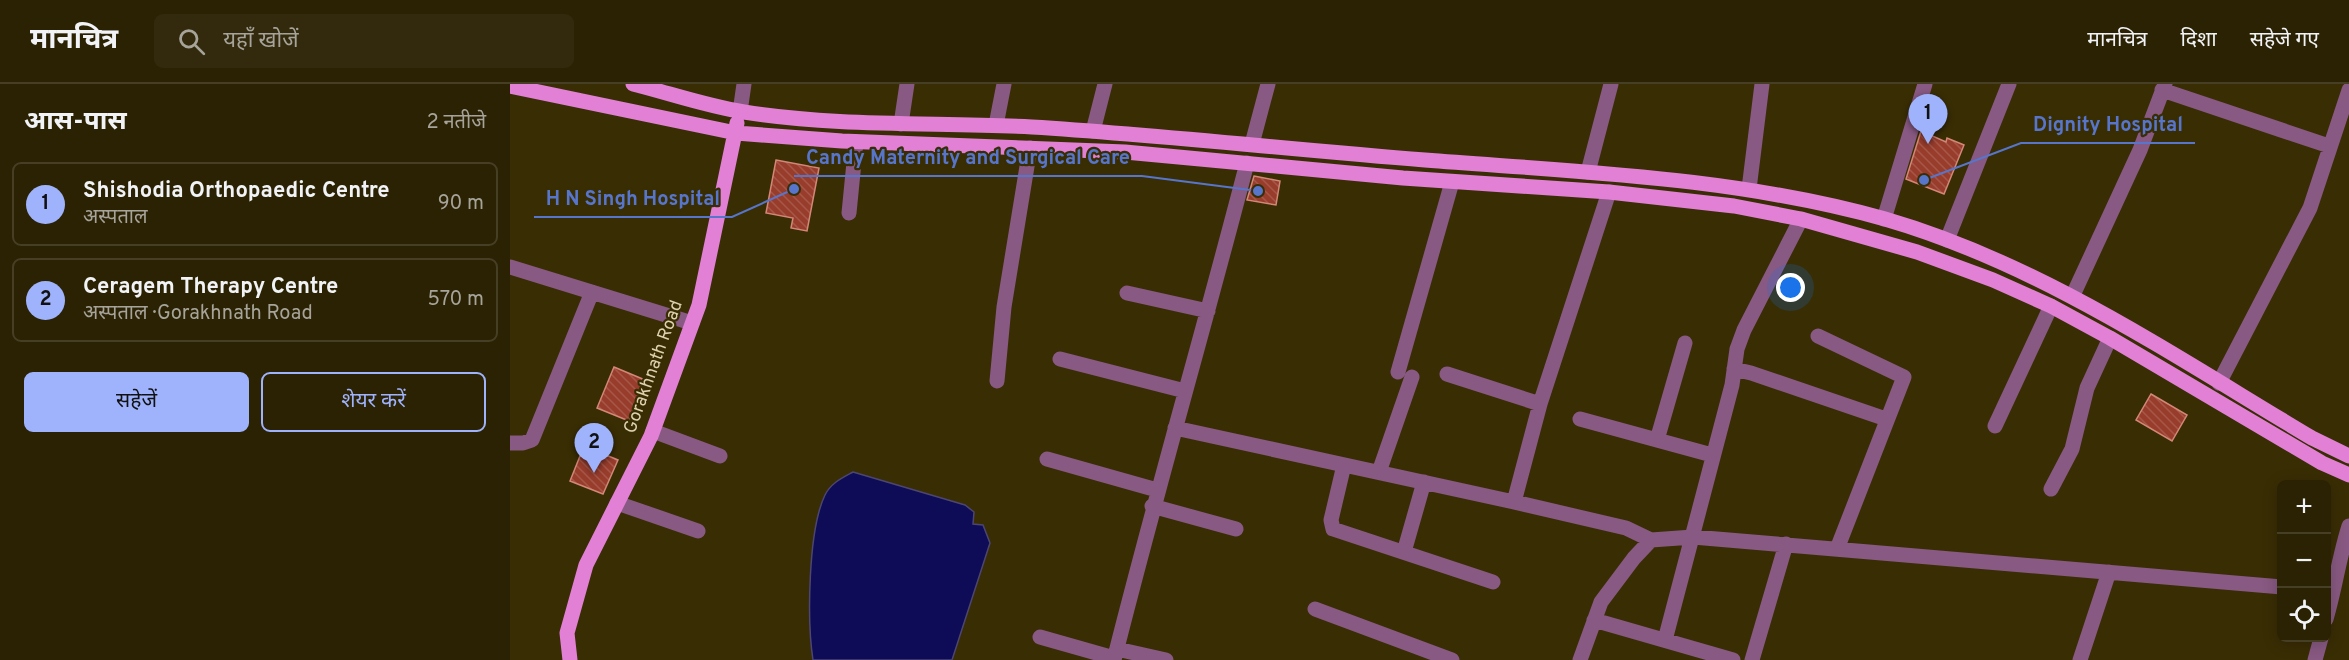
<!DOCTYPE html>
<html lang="hi">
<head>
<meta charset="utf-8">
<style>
  body { margin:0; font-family:Overpass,"Noto Sans Devanagari",sans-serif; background:#332a0d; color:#f1f3f6 }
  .controls { position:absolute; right:18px; bottom:18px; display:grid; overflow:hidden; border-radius:9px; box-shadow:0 3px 15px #0003 }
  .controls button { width:54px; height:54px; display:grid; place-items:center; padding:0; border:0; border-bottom:2px solid #473f25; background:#2b2203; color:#f1f3f6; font:30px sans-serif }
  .you { position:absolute; left:1281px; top:204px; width:21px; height:21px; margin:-15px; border:4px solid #fff; border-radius:50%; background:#1a73e8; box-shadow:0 0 0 9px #1a73e833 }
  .badge { display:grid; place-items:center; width:39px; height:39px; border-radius:50%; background:#9fb3fd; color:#111; font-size:20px; font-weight:700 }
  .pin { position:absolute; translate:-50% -50px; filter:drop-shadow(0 2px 3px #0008) }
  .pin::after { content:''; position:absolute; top:32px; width:21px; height:18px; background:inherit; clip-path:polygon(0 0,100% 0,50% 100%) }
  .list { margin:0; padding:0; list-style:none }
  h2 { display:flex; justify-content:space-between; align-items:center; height:78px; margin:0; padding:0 24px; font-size:26px }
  h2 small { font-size:20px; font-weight:400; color:#a6a49a }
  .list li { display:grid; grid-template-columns:39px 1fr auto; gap:18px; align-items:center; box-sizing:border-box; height:84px; margin:0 12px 12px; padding:0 12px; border:2px solid #473f25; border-radius:9px }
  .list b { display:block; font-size:22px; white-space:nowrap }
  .list p { margin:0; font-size:20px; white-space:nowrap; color:#a6a49a }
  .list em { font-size:20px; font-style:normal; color:#a6a49a }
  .actions { display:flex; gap:12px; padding:18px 24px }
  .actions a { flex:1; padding:14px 0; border:2px solid #9fb3fd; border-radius:9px; text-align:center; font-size:21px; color:#9fb3fd }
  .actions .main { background:#9fb3fd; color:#111 }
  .icon { flex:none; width:33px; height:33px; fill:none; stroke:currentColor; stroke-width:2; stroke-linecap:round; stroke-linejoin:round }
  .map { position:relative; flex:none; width:1839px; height:576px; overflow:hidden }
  header { display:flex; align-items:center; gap:36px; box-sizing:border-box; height:84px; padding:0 30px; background:#2b2203; border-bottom:2px solid #473f25 }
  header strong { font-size:28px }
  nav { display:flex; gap:33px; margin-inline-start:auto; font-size:21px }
  .search { width:420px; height:54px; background:#332a0d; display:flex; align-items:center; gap:15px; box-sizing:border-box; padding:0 21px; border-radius:9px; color:#a6a49a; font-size:22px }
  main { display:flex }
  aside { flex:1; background:#2b2203 }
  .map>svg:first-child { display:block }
  .water { fill:#0e0b57; stroke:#4c4671; stroke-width:1.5 }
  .building { fill:url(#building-back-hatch); stroke:#d38778; stroke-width:1.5 }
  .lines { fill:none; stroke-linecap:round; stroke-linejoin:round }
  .minor { stroke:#885982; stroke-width:15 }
  .major { stroke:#e180d5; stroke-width:15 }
  .labels { text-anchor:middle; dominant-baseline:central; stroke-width:4.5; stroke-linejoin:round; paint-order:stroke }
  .street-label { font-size:18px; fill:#ddd1ae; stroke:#392d04 }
  .leader { fill:none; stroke:#5775cb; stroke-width:2 }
  .callout-dot { fill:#5775cb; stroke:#392d04; stroke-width:2 }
  .callout-label { font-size:20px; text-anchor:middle; font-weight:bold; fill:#5775cb; stroke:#392d04; stroke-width:4.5; stroke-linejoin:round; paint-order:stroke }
</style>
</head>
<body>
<header>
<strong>मानचित्र</strong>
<div class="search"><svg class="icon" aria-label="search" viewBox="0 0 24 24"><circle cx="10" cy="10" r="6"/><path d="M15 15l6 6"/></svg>यहाँ खोजें</div>
<nav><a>मानचित्र</a><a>दिशा</a><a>सहेजे गए</a></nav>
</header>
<main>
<aside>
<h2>आस-पास<small>2 नतीजे</small></h2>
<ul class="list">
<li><span class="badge">1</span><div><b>Shishodia Orthopaedic Centre</b><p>अस्पताल</p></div><em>90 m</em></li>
<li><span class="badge">2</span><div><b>Ceragem Therapy Centre</b><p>अस्पताल · Gorakhnath Road</p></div><em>570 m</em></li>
</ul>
<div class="actions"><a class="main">सहेजें</a><a>शेयर करें</a></div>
</aside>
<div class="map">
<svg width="1839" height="576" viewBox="0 0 1839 576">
  <defs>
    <pattern id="building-back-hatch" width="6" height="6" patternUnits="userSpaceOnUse" patternTransform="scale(1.5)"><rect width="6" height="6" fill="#983c2c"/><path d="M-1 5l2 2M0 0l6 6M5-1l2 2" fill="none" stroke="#a65748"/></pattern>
  </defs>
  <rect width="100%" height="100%" fill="#392d04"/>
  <path class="water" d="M343,388L455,421L464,428L463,440L473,441L480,459L442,576H303C297,537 298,446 315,411C321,399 332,394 343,388Z"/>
  <path class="building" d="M1411,47L1436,58L1437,54L1454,61L1434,110L1396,95Z
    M266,76L309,84L297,147L281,144L283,134L256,129Z
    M744,92L770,97L766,121L737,116Z
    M104,283L135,296L119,337L87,324Z
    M1641,310L1677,331L1662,357L1626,336Z
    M74,362L108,376L93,410L60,397Z"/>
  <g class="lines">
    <path class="minor" d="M1652,6L1819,62
      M230,28L234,0
      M391,40L397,0
      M486,41L494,0
      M583,47L595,0
      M742,60L758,0
      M1078,88L1101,0
      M1239,105L1252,0
      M339,129L346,58
      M1374,135L1415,0
      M1437,156L1499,0
      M0,183L182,239
      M617,209L698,227
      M1563,211L1630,66L1655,0
      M1308,252L1394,293L1327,465
      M550,275L675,307
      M1224,285L1241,289L1376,335
      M888,288L942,98
      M937,290L1030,320
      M487,297L494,223L520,64
      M1709,299L1800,124L1839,6
      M1070,335L1202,371
      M1485,342L1541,222
      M665,344L1004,418L1116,444L1141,456
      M143,347L210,372
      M1147,356L1175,259
      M0,359H13L22,356L82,208
      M537,375L647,406
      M834,381L821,436L823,445L983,498
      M869,388L902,293
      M1541,405L1562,365L1577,304L1600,254
      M1004,418L1030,320L1099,108
      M107,419L188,447
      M642,422L726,445
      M894,468L914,398
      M805,525L942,576
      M1816,535C1825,505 1829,473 1839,442
      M1084,536L1223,576
      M530,553L604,574
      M1155,556L1222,301L1227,265L1234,246L1291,135
      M607,565L656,576
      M604,576C646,409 694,245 737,79
      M1070,576L1091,518L1124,474L1141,456L1183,453L1772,503
      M1242,576L1276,460
      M1570,576L1599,488
      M1805,576L1811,554"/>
    <path class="major" d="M123,0C159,9 196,22 234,28C329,43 426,38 522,43C653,51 784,66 915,76C1069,88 1225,93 1375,135C1530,180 1664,272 1802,354L1839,372
      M0,2L226,49L332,57L615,68L893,94L1099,108L1224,122L1291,135L1407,168L1483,196L1541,222L1600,254L1812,379L1839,391
      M60,576L57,549L76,481L141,352L189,221L227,39"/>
  </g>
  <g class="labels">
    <g class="street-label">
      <text transform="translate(144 283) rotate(-70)">Gorakhnath Road</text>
    </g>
  </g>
  <path class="leader" d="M1414 96L1511 59H1685M748 107L632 92H284M284 105L222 133H24"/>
  <g class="callout-dot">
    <circle cx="1414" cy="96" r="6"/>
    <circle cx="748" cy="107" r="6"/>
    <circle cx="284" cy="105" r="6"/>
  </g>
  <g class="callout-label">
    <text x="1598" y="47">Dignity Hospital</text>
    <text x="458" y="80">Candy Maternity and Surgical Care</text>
    <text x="123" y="121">H N Singh Hospital</text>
  </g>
</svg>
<div class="controls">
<button>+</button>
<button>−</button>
<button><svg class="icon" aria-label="locate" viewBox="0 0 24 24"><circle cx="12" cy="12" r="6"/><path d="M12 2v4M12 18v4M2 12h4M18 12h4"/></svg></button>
</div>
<div class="you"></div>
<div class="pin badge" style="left:1418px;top:60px">1</div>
<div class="pin badge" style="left:84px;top:389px">2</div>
</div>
</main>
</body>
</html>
